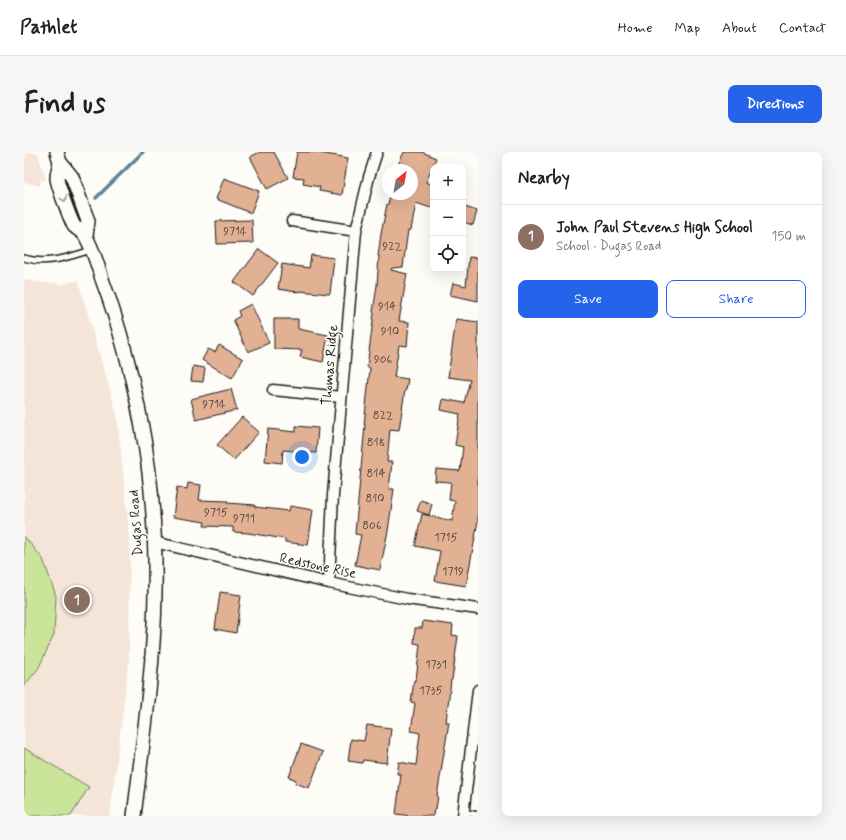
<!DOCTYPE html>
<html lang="en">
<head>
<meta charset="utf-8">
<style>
  body { margin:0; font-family:Mynerve,sans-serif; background:#f6f6f6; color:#202124 }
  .controls { position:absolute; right:12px; top:12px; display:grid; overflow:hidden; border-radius:8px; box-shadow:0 4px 16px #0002 }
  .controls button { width:36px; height:36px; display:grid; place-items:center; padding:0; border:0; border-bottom:1px solid #e0e0e0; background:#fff; color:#202124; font:20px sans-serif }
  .compass { position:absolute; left:358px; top:12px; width:36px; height:36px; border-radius:50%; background:#fff; box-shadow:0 4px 16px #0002; rotate:31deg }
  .you { position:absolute; left:278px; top:305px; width:14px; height:14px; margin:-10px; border:3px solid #fff; border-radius:50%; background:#1a73e8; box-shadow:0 0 0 6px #1a73e833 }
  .badge { display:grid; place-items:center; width:26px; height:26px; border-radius:50%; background:#2563eb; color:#fff; font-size:13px; font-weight:700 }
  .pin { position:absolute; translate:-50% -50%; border:2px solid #fff; box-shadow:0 1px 4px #0006 }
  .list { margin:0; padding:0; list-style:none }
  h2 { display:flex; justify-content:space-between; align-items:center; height:52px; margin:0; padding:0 16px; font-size:17px }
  h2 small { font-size:13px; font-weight:400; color:#757577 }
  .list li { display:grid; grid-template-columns:26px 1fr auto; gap:12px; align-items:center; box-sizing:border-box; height:64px; padding:0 16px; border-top:1px solid #e0e0e0 }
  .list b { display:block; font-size:15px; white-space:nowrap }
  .list p { margin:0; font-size:13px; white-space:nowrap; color:#757577 }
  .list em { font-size:13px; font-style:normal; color:#757577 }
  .actions { display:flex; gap:8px; padding:12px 16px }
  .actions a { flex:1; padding:9px 0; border:1px solid #2563eb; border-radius:8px; text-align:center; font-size:14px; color:#2563eb }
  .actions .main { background:#2563eb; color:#fff }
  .icon { flex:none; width:22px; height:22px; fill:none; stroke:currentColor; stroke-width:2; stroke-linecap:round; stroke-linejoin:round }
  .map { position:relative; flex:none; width:454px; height:664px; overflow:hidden; border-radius:8px }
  header { display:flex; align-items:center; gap:24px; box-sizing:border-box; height:56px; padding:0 20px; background:#fff; border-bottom:1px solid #e0e0e0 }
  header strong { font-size:19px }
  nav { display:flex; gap:22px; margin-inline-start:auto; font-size:14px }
  .intro { display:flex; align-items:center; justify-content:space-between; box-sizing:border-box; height:96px; padding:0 24px }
  h1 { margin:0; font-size:28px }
  .button { padding:10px 18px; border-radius:8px; background:#2563eb; color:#fff; font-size:14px; font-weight:700 }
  main { display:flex; gap:24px; padding:0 24px }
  aside { flex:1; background:#fff; border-radius:8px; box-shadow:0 4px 16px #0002 }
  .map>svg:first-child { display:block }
  .built { fill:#f5e5d9 }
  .green { fill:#cae49a; stroke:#73805b }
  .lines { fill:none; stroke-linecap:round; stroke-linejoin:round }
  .stream { stroke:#5d8397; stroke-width:3.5 }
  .building { fill:#e2b093; stroke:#1c1c1c }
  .service-casing { stroke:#1c1c1c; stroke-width:8 }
  .minor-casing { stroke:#1c1c1c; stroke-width:13 }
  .tertiary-casing { stroke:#1c1c1c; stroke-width:16 }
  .service { stroke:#fdfcf7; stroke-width:5 }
  .minor { stroke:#fdfcf7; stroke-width:10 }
  .tertiary { stroke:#fdfcf7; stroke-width:13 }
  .oneway { stroke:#989794 }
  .labels { text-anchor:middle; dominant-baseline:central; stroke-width:3; stroke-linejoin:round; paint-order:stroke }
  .number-label { font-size:12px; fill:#4e413a }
  .street-label { font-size:14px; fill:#1c1c1c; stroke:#fdfcf7 }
</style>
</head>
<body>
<header>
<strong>Pathlet</strong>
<nav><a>Home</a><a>Map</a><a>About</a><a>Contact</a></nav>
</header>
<div class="intro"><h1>Find us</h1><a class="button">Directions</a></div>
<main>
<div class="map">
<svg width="454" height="664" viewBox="0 0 454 664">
  <rect width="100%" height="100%" fill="#fdfcf7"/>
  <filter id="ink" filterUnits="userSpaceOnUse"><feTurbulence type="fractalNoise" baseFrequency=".025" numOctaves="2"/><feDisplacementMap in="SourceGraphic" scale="8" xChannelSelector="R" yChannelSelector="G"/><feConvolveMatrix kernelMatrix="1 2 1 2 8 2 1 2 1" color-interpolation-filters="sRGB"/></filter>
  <g filter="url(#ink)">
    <path class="built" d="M0,0L14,1L22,29L17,27L16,34L0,30Z
      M0,127L10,130L40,132L54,128L93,262L106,387L105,508L86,664H0Z"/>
    <path class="green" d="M0,384L19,407L32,444L30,483L14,517L0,534Z
      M0,596L65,635L47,664H0Z"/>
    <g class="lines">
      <path class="stream" d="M72,46L119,0"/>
    </g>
    <path class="building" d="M236,0H250L264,26L243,37L226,5Z
      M273,0H296V1L324,6L318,43L295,39L296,35L279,32L280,26L269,25Z
      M380,0H398L412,6L402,30L409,33V49L407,56L392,51L387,78H384L379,115L368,116L367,118L383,122L375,169L385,170L383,194L375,193L370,225L384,227L382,238H381L375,278L366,277L363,310H368L365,337H370L364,379L356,418L331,413L337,383L331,382L341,273H340L346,216L343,215L350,161L349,160L353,133L355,104H354L357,82L363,52H364L367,42H388V18L374,13Z
      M200,26L235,39L227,61L192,47Z
      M441,55L453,59L449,73L439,70V61Z
      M228,68L229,91L193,92L192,69Z
      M235,97L254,111L229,144L210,130Z
      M287,103L310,106L306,142L275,139L274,140L254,137L258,112L285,116Z
      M445,105L454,106V149L426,143L429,131L442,134Z
      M227,152L245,191L224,200L209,168L216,164L214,159Z
      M250,167H274V177L304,183L299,210L276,205L278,198L250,197Z
      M432,167L454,170V369L442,434L411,429L416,399L391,394L398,362L428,369L431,349L425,348L427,330L411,329L412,317L436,319L439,295L431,293L436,262L417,258L419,247L440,251L446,228L424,225Z
      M195,193L219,207L208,226L178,208L184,197L191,200Z
      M169,214L181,216L179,230L167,229Z
      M207,237L213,258L172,268L167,247Z
      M218,265L235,280L210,308L193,293Z
      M272,274L294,276L292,301L259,298L258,311L241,309L244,277L272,280Z
      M164,331L177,333L175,348L204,349L203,351L231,353V355L265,359L266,354L289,358L284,393L261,390V387L224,381L209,380V375L180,374L181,370L149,365L153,335L163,337Z
      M397,348L408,352L405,363L393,359Z
      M196,440L217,443L212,481L191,477Z
      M399,469L429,473L428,483L434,484L428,528H427L423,561L422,570H425L413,644H414L412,657H410L409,664H388L372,662L377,622H373L375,610L392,613L396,581L387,579L391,551L387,550L390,528H392L396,492L390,491L391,476H398Z
      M343,573L367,576L363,611L339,608L338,611L324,609L327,587L340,589Z
      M277,592L299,600L285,636L271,631L272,628L265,625Z"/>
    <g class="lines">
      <g class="service-casing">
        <path id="service" d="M0,106C22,113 46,105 67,98
          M440,660L454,663"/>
      </g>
      <g class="minor-casing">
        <path id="minor" d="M268,69L332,79
          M249,238L317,245
          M130,390L305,431L383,447L454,457
          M305,431L309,343L332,79L345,25L353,0
          M439,664L454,538"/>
      </g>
      <g class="tertiary-casing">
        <path id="tertiary" d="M33,0L36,10L48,25L64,69L62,83
          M36,10C35,15 33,21 33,26C33,32 47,69 50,74C54,78 60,80 62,85C70,99 74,115 79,130C96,175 108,222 117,270C128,326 132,385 131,442C130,516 119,590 110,664"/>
      </g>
      <use href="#service" class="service"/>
      <use href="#minor" class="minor"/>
      <use href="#tertiary" class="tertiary"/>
    </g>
    <defs><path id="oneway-chevron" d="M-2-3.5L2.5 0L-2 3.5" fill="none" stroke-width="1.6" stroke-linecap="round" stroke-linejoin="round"/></defs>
    <use class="oneway" href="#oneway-chevron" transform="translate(40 47) rotate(70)"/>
  </g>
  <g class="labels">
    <g class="number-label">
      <text x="211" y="80">9714</text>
      <text x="368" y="95">922</text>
      <text x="363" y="155">914</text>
      <text x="366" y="180">910</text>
      <text x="359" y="208">906</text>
      <text x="190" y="253">9714</text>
      <text x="359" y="264">822</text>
      <text x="352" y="291">818</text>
      <text x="352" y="322">814</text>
      <text x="351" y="347">810</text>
      <text x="192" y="361">9715</text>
      <text x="220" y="367">9711</text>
      <text x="348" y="374">806</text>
      <text x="422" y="386">1715</text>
      <text x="429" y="420">1719</text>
      <text x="412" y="513">1731</text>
      <text x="407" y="539">1735</text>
    </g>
    <g class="street-label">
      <text transform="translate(306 213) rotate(-85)">Thomas Ridge</text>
      <text transform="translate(112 371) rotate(-94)">Dugas Road</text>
      <text transform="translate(294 414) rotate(12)">Redstone Rise</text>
    </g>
  </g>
</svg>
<div class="controls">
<button>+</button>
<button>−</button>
<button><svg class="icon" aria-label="locate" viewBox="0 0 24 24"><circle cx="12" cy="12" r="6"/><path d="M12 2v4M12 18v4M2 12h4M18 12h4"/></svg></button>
</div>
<svg class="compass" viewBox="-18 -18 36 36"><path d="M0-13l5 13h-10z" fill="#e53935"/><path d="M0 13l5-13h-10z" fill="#757577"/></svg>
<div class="you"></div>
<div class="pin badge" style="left:53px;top:448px;background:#8d6e63">1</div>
</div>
<aside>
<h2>Nearby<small></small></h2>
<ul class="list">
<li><span class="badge" style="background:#8d6e63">1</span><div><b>John Paul Stevens High School</b><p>School · Dugas Road</p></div><em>150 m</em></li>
</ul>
<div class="actions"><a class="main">Save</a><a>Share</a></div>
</aside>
</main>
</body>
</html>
